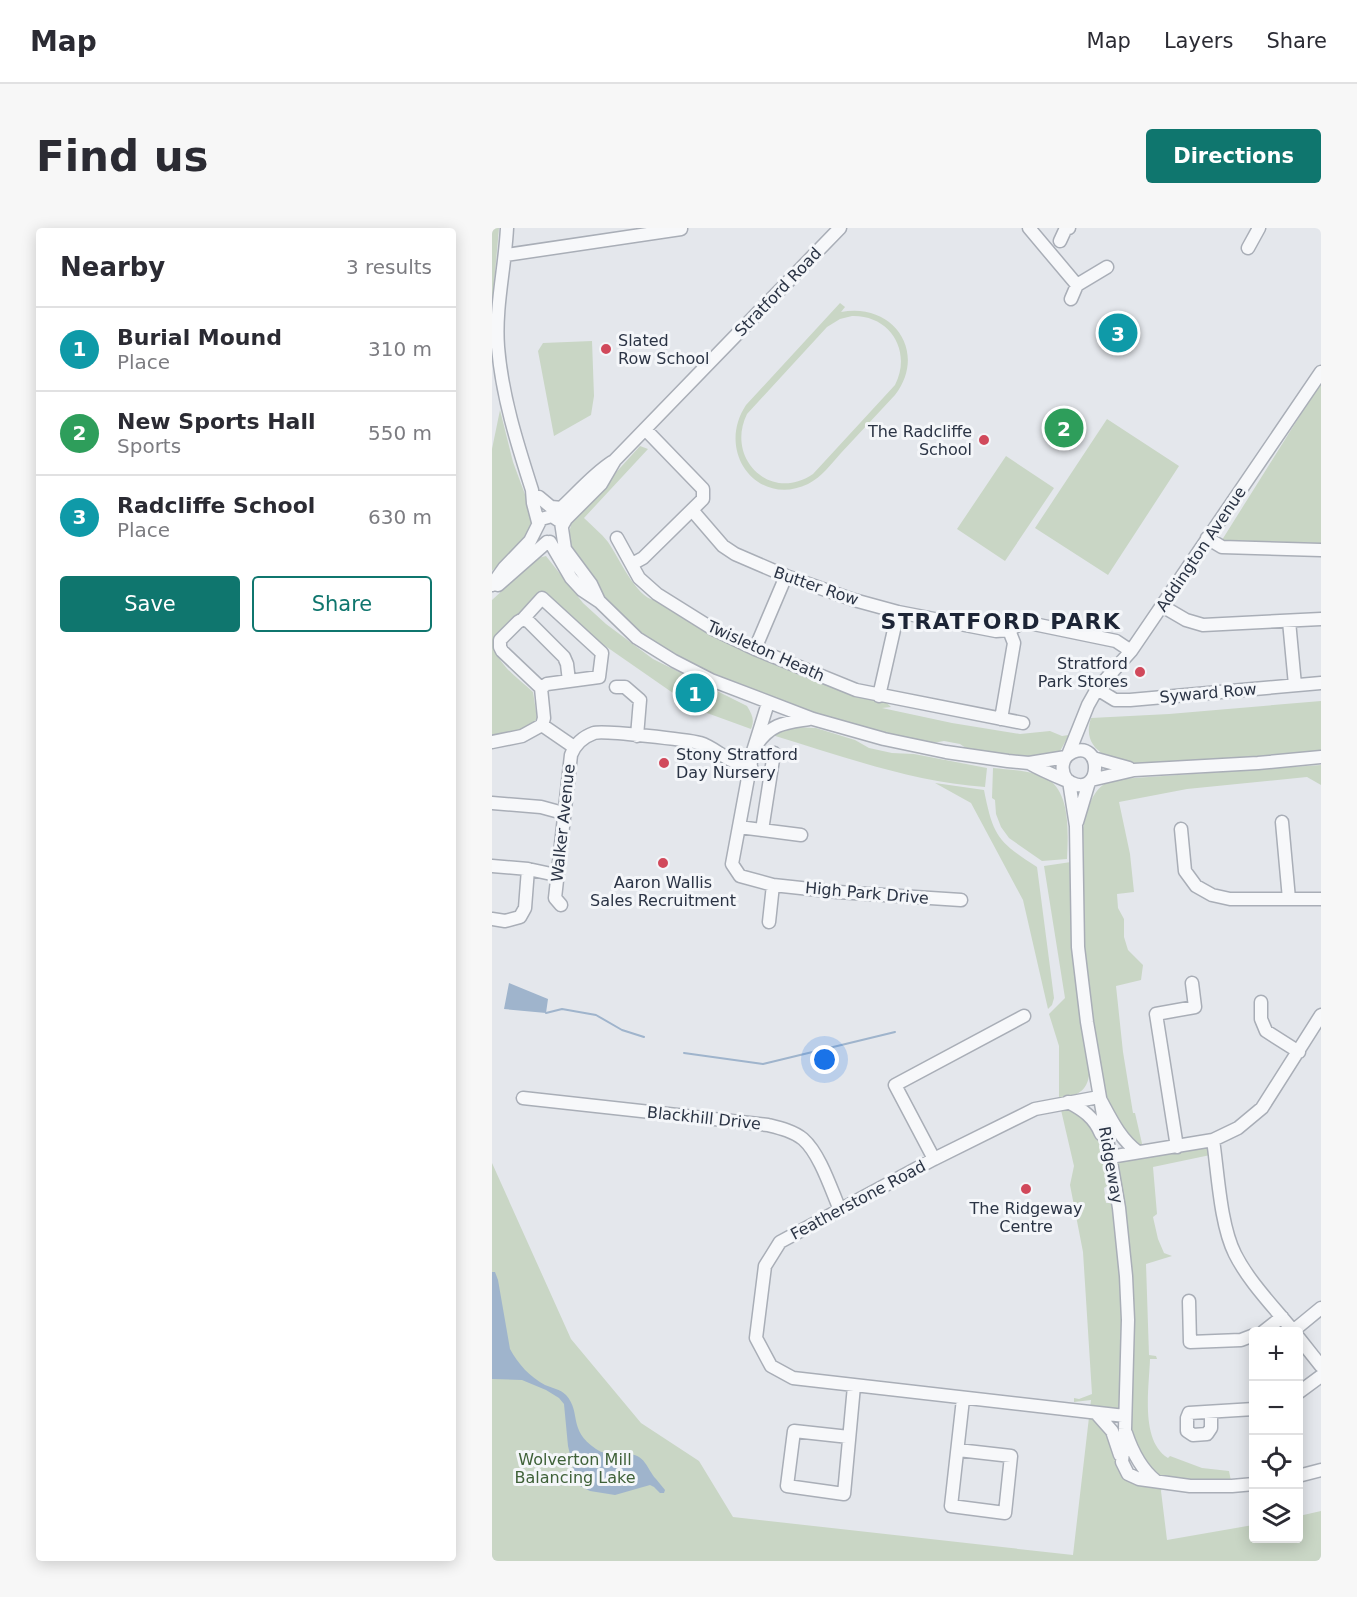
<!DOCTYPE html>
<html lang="en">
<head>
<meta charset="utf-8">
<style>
  body { margin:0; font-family:"DejaVu Sans",sans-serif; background:#f7f7f7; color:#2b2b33 }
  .controls { position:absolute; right:18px; bottom:18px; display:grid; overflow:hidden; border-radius:6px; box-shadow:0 3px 15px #0003 }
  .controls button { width:54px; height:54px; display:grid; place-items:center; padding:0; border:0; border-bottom:2px solid #e1e1e2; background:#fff; color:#2b2b33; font:30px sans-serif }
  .you { position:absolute; left:333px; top:832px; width:21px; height:21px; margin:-15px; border:4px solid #fff; border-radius:50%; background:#1a73e8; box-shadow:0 0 0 9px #1a73e833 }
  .badge { display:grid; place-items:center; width:39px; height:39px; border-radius:50%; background:#0f766e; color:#fff; font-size:20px; font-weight:700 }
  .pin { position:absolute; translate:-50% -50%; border:3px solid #fff; box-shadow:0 2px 6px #0006 }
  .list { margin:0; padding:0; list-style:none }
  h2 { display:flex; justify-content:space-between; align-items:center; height:78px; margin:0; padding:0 24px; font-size:26px }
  h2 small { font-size:20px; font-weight:400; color:#7c7c81 }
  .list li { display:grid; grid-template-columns:39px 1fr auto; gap:18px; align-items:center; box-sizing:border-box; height:84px; padding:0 24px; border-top:2px solid #e1e1e2 }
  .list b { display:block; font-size:22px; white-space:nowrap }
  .list p { margin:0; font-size:20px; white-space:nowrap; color:#7c7c81 }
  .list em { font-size:20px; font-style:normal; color:#7c7c81 }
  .actions { display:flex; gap:12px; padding:18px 24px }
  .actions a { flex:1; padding:14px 0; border:2px solid #0f766e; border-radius:6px; text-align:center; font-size:21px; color:#0f766e }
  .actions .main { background:#0f766e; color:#fff }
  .icon { flex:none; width:33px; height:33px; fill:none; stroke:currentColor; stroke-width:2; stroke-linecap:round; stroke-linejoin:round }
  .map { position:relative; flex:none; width:829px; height:1333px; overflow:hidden; border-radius:6px }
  header { display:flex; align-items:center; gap:36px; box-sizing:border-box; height:84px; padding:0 30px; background:#fff; border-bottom:2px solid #e1e1e2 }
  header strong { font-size:28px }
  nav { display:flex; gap:33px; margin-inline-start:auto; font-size:21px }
  .intro { display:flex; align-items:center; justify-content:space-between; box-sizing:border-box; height:144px; padding:0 36px }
  h1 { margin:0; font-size:42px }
  .button { padding:15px 27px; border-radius:6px; background:#0f766e; color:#fff; font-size:21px; font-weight:700 }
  main { display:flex; gap:36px; padding:0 36px }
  aside { flex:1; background:#fff; border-radius:6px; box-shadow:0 3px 15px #0003 }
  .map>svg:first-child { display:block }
  .green { fill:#c9d6c5; fill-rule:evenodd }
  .water { fill:#9fb4cc }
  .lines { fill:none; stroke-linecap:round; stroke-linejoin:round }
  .stream { stroke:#9fb4cc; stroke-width:2 }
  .minor-casing { stroke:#a9aeb7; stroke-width:15 }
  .minor { stroke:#f7f8fa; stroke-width:12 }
  .poi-dot { fill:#d1495b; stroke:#f4f6f9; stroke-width:2 }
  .labels { text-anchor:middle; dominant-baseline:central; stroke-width:6; stroke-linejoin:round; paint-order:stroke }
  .street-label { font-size:16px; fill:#2b3445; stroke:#f4f6f9 }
  .poi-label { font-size:16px; fill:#2b3445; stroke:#f4f6f9; text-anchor:start }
  .park-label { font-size:16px; fill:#3f6138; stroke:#f4f6f9 }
  .district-label { font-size:22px; font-weight:bold; letter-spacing:1.5px; fill:#1d2536; stroke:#f4f6f9 }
</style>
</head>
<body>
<header>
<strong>Map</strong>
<nav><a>Map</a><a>Layers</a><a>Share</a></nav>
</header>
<div class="intro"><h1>Find us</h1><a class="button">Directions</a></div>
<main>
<aside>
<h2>Nearby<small>3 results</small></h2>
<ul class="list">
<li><span class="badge" style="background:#0f9aa8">1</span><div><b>Burial Mound</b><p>Place</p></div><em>310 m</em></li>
<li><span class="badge" style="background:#2e9e5b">2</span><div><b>New Sports Hall</b><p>Sports</p></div><em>550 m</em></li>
<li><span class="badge" style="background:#0f9aa8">3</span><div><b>Radcliffe School</b><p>Place</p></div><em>630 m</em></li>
</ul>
<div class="actions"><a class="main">Save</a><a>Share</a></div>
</aside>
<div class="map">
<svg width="829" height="1333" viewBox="0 0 829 1333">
  <rect width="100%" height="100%" fill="#e4e7ec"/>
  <path class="green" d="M0,0H7L0,78Z
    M348,75L353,79L349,84C401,74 436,124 403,167C385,186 367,206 349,225C339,236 330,249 316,256C266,280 223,224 254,177ZM360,88C399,87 420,124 403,157L321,246C279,275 233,231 255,186L335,99L348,91Z
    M100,113L102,168L99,187L62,208L46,123L51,115Z
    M829,154V315L730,312Z
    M8,182L21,234L41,288L38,307L0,343V221Z
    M615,191L687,238L616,347L543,300Z
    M148,218L156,221L92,290C100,298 109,305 116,314C126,328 144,369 162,372L234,413L311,449L394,474L399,479L390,480L460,495L528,506L558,503L570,508L577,507L567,525L538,533L484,527L468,516L452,513L430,517L368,502L206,442L156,412L128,390L100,353L78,319L77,305L80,293Z
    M514,228L562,260L513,333L465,301Z
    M54,328L91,375L114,396L161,431L255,478C260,486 263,492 259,501L204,481L96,406L59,372L26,394L2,419C10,441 25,449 41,464L45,490L38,500L0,509V372L46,330Z
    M829,473V523L661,537C634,537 586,529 599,490L677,486Z
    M303,499L324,500L363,512L377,520L400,525L422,526L495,540L493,559C420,554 350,528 280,507L288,502Z
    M829,537V557L815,549L695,561L627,574L638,626L642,664L625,666L626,680L632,691V709L636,722L651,737L649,752L624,758L631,824L641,885H643L651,920L630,902L616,876L593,744L591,601C594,586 599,563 614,555C618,553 624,552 628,551Z
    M501,540C518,542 541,542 556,551C579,566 576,607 575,631L550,633L517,610L509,599L504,586L503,572L500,570Z
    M443,555L492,562C501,608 506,614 545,639L562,770L560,777L556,781L531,672L479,575Z
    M579,634C581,684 582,735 588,785C589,800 598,835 597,848C594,866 581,868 567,871V818L557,786L573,770L552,638Z
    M569,882C609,882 611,928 615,958L612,960L614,975H624L618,929L721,912L723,926L661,939L665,986L661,989L666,1011L672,1025L680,1028L654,1036L657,1127L664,1128L665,1131H658C657,1161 648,1213 676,1230L678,1228L710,1240L737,1243L740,1258L671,1254L669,1263L675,1312L761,1297L762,1310H806L807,1288L829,1283V1333H0V935L79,1111L149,1195L207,1233L241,1289L581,1327L599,1172L582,1174V1170L587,1171L600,1166L591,1024L578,957L582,938ZM606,1185L633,1188L657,1247L636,1246Z"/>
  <path class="water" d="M17,755L56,771L54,785L12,781Z
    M0,1044H3L6,1052L18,1121C26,1136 38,1149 53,1157C60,1160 68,1161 74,1167C90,1185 75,1201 104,1221C115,1228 122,1226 134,1226C154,1226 154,1240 164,1251C167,1255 170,1258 173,1262L172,1265H168L162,1259L158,1257L123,1267L98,1263L88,1258L84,1252L76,1218L72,1176L67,1170L54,1162L30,1152L0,1151Z"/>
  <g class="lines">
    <path class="stream" d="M54,785L70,781L104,787L130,802L152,809
      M192,825L271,836L403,804"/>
    <g class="minor-casing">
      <path id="minor" d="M15,0C13,40 3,79 6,119C10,168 25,215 40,262L41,275L46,294
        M537,0L585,57
        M568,13L574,0H577
        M756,20L767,0
        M14,27L189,1
        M579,71L585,57L615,39
        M47,269L59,279L70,280
        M200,282L231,318L243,326L294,348L362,372L406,384L504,403L517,402L532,394L624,413L639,423
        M60,288C81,271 97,249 120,234
        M70,298L74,291L109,256L123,232L348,0
        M125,310L147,350L165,366L221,401L263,421L364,462L531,495
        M715,310L730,319L829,322
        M58,314L79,350L90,362L108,374L145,410L182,433L219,452L321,491L392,511L454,524L516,533L537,535L574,529
        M140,336L151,330L211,271V261L153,201
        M0,357L12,340L38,313L49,291L60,288L69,294L73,321L99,356L107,373
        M6,357L55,314
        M670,378L694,392L711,397L829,391
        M31,391L50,370L110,425L107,449L55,456L49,460
        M797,393L803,457
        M263,421L294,348
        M124,459H133L148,472L145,508
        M605,461L623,472H638L829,455
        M387,468L406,384
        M276,475L261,523L240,636L248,648L281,657L277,694
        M509,491L522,415L517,402
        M50,497L52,490L49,460L10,423L8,419V412L26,394L31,391L37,394L72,429L75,436L77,453
        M0,514L30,508L50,497L82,519
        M265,516C280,495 293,495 317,491
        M576,527L596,477L605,461L639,423L829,144
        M601,530L637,540
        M537,535C551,543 566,549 580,555C610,569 611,512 581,524C569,529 568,543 575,552
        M599,552L642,542L766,535L829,529
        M577,553L584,598L586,719L595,794L627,980L634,1048L636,1092L633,1201L630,1234L636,1246L647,1251L698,1258H740L762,1256
        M0,575L49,579L71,585
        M585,594L597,554
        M790,594L797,671
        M247,599L309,607
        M689,601L693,643L704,658L720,667L738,671H829
        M270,602L282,525
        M0,638L36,641L64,647
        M281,657L346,664L469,672
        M69,677L63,670L79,527C83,516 91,509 102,505C111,502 196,512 208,515C221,519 229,528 241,533C246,535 253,536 259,538
        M0,691L13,693L28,689L33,680L36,641
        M769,774V791L774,803L807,824
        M31,870L276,897C288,900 301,903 311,911C328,926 339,961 348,982
        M576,874C591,882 602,889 609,906
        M721,912C726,945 728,996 743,1026C757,1054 782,1079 802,1104
        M685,919L664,786L703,779L700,755
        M618,929L721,912L746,900L770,880L829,787
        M442,931L403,857L532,788
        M697,1073L698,1114L749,1112L762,1107
        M801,1103L829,1080
        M771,1104L790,1089
        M806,1109L829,1138
        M806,1165L829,1148
        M719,1184V1200L715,1206L701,1207L695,1203V1190L697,1185L762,1181
        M604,1185L620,1203L628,1227
        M633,1188L301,1150L279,1138L264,1110L273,1038L288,1014L442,931L543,881L607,869C618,889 627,910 646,924
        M634,1205C640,1223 649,1241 664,1253
        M357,1209L302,1203L295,1258L352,1266L362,1158
        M466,1222L519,1228L513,1285L459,1278L471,1171
        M806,1248L829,1242"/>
    </g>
    <use href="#minor" class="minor"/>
  </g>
  <g class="poi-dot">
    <circle cx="114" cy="121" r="6"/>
    <circle cx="492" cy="212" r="6"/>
    <circle cx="648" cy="444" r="6"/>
    <circle cx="172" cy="535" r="6"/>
    <circle cx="171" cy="635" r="6"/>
    <circle cx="534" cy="961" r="6"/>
  </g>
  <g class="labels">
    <g class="street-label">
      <text transform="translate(286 64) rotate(-46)">Stratford Road</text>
      <text transform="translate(709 321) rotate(-56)">Addington Avenue</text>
      <text transform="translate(324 358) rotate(19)">Butter Row</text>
      <text transform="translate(274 423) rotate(24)">Twisleton Heath</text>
      <text transform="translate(716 465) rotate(-5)">Syward Row</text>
      <text transform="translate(71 595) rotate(-84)">Walker Avenue</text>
      <text transform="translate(375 665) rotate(5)">High Park Drive</text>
      <text transform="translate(212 890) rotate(6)">Blackhill Drive</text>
      <text transform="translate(619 937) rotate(80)">Ridgeway</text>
      <text transform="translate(366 972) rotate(-28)">Featherstone Road</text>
    </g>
    <g class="poi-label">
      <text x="126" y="112">Slated<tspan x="126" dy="18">Row School</tspan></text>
      <text x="480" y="203" text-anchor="end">The Radcliffe<tspan x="480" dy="18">School</tspan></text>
      <text x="636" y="435" text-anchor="end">Stratford<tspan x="636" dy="18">Park Stores</tspan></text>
      <text x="184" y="526">Stony Stratford<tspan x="184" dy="18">Day Nursery</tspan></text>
      <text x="171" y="654" text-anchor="middle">Aaron Wallis<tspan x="171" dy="18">Sales Recruitment</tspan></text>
      <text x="534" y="980" text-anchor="middle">The Ridgeway<tspan x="534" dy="18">Centre</tspan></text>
    </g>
    <g class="park-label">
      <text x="83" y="1231">Wolverton Mill<tspan x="83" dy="18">Balancing Lake</tspan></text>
    </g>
    <g class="district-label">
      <text x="509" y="393">STRATFORD PARK</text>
    </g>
  </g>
</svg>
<div class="controls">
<button>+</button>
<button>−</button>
<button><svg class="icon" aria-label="locate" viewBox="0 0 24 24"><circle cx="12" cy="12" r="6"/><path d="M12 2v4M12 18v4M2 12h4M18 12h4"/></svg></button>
<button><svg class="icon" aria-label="layers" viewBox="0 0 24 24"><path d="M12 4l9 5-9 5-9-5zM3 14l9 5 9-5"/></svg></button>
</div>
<div class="you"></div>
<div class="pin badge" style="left:203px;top:465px;background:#0f9aa8">1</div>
<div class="pin badge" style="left:572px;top:200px;background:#2e9e5b">2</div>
<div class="pin badge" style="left:626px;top:105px;background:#0f9aa8">3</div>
</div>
</main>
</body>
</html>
